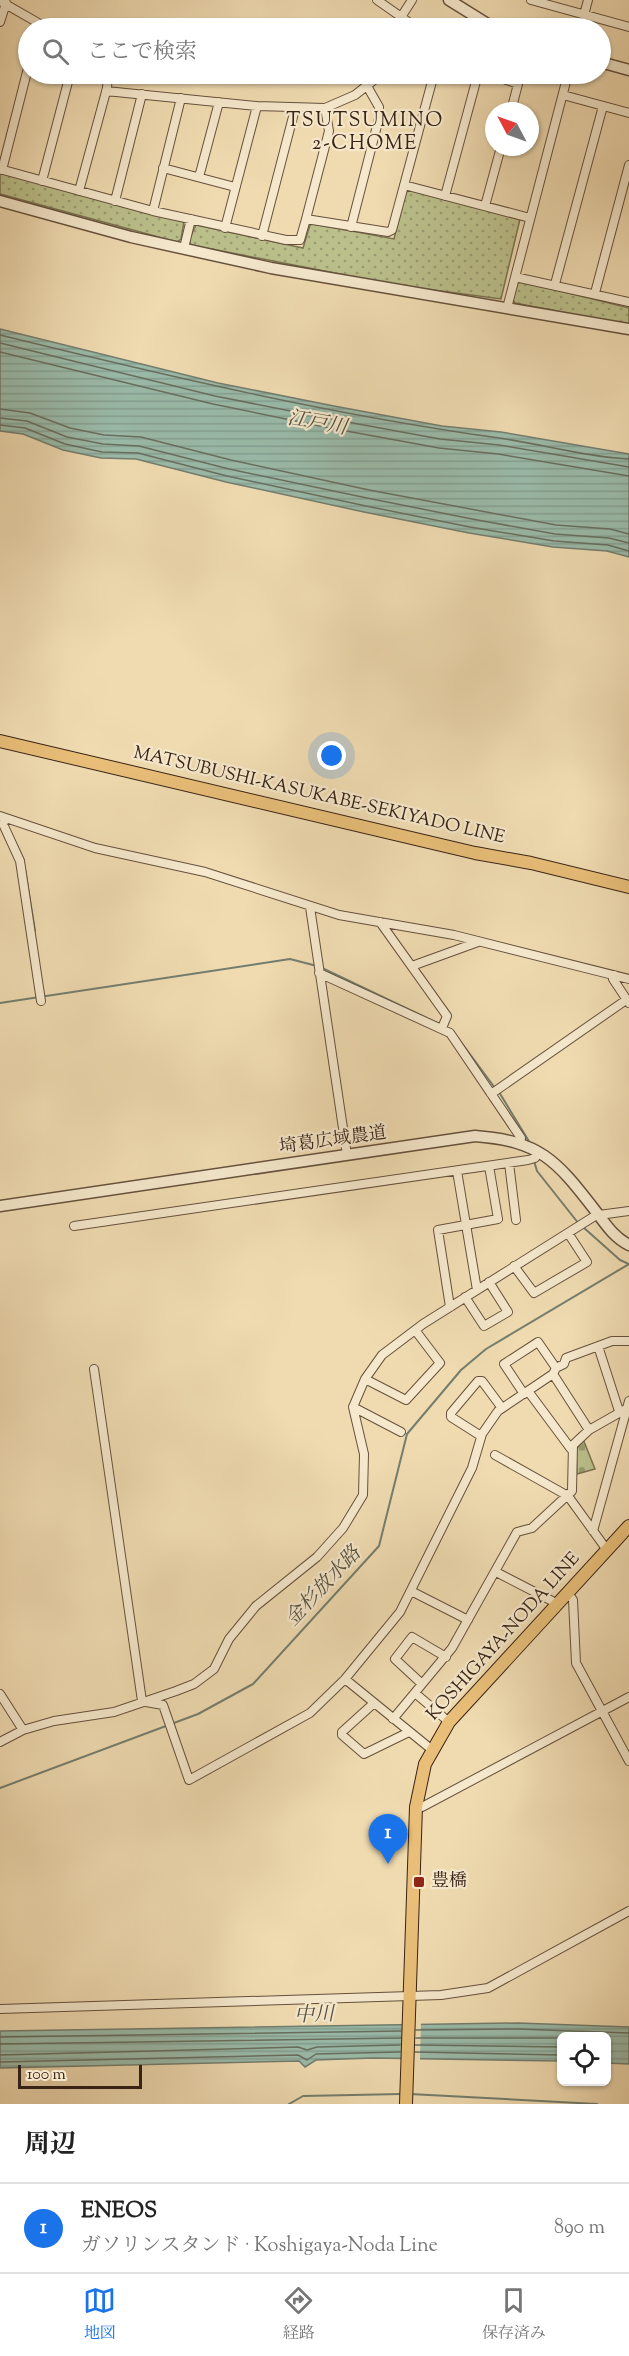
<!DOCTYPE html>
<html lang="ja">
<head>
<meta charset="utf-8">
<style>
  body { margin:0; font-family:"Sorts Mill Goudy","Noto Serif JP",serif; background:#f6f6f6; color:#222 }
  .controls { position:absolute; right:18px; bottom:18px; display:grid; overflow:hidden; border-radius:9px; box-shadow:0 2px 4px #0004 }
  .controls button { width:54px; height:54px; display:grid; place-items:center; padding:0; border:0; border-bottom:2px solid #e0e0e0; background:#fff; color:#222; font:30px sans-serif }
  .compass { position:absolute; left:485px; top:102px; width:54px; height:54px; border-radius:50%; background:#fff; box-shadow:0 2px 4px #0004; rotate:311deg }
  .scale { position:absolute; left:18px; bottom:15px; width:124px; box-sizing:border-box; padding-left:6px; border:3px solid #382316; border-top:0; font-size:16px; line-height:21px; white-space:nowrap; color:#382316; -webkit-text-stroke:4px #f5e8cc; paint-order:stroke }
  .you { position:absolute; left:332px; top:756px; width:21px; height:21px; margin:-15px; border:4px solid #fff; border-radius:50%; background:#1a73e8; box-shadow:0 0 0 9px #1a73e833 }
  .badge { display:grid; place-items:center; width:39px; height:39px; border-radius:50%; background:#1a73e8; color:#fff; font-size:20px; font-weight:700 }
  .pin { position:absolute; translate:-50% -50px; filter:drop-shadow(0 2px 3px #0008) }
  .pin::after { content:''; position:absolute; top:32px; width:21px; height:18px; background:inherit; clip-path:polygon(0 0,100% 0,50% 100%) }
  .list { margin:0; padding:0; list-style:none }
  h2 { display:flex; justify-content:space-between; align-items:center; height:78px; margin:0; padding:0 24px; font-size:26px }
  h2 small { font-size:20px; font-weight:400; color:#767676 }
  .list li { display:grid; grid-template-columns:39px 1fr auto; gap:18px; align-items:center; box-sizing:border-box; height:90px; padding:0 24px; border-top:2px solid #e0e0e0 }
  .list b { display:block; font-size:22px; white-space:nowrap }
  .list p { margin:0; font-size:20px; white-space:nowrap; color:#767676 }
  .list em { font-size:20px; font-style:normal; color:#767676 }
  .icon { flex:none; width:33px; height:33px; fill:none; stroke:currentColor; stroke-width:2; stroke-linecap:round; stroke-linejoin:round }
  .map { position:relative; flex:none; width:629px; height:2104px; overflow:hidden }
  .search { position:absolute; background:#fff; box-shadow:0 2px 4px #0004; left:18px; right:18px; top:18px; height:66px; display:flex; align-items:center; gap:15px; box-sizing:border-box; padding:0 21px; border-radius:33px; color:#767676; font-size:22px }
  .sheet { height:168px; background:#fff }
  nav { display:flex; justify-content:space-around; align-items:center; box-sizing:border-box; height:84px; border-top:2px solid #e0e0e0; background:#fff; font-size:16px; color:#767676 }
  nav a { display:grid; justify-items:center; gap:3px }
  nav .on { color:#1a73e8 }
  .map>svg:first-child { display:block }
  .cemetery { fill:url(#cemetery-stones); stroke:#7a7250; stroke-width:1.5 }
  .park { fill:url(#park-dots); stroke:#7a7250; stroke-width:1.5 }
  .water { fill:url(#water-rules); stroke:#737e6f; stroke-width:1.5 }
  .pier { fill:#f0dbb1 }
  .lines { fill:none; stroke-linecap:round; stroke-linejoin:round }
  .shore { stroke:#696f60; stroke-width:1.5 }
  .stream { stroke:#737e6f; stroke-width:2 }
  .minor-casing { stroke:#66513d; stroke-width:10 }
  .tertiary-casing { stroke:#66513d; stroke-width:13 }
  .primary-casing { stroke:#382316; stroke-width:14 }
  .minor { stroke:#f5e8cc; stroke-width:8 }
  .tertiary { stroke:#f5e8cc; stroke-width:10 }
  .primary { stroke:#e8be78; stroke-width:12 }
  .poi-dot { fill:#8f2418; stroke:#f5e8cc; stroke-width:2 }
  .labels { text-anchor:middle; dominant-baseline:central; stroke-width:4.5; stroke-linejoin:round; paint-order:stroke }
  .street-label { font-size:18px; fill:#382316; stroke:#f5e8cc }
  .poi-label { font-size:18px; fill:#382316; stroke:#f5e8cc; text-anchor:start }
  .neighbourhood-label { font-size:20px; letter-spacing:1.5px; fill:#382316; stroke:#f5e8cc }
  .water-label { font-size:20px; font-style:italic; fill:#555142; stroke:#f5e8cc }
</style>
</head>
<body>
<div class="map">
<svg width="629" height="2104" viewBox="0 0 629 2104">
  <defs>
    <pattern id="cemetery-stones" width="16" height="16" patternUnits="userSpaceOnUse" patternTransform="scale(1.5)"><rect width="16" height="16" fill="#bbc08b"/><path d="M2 7V4a2 2 0 0 1 4 0v3zM10 15v-3a2 2 0 0 1 4 0v3z" fill="#999c71"/></pattern>
    <pattern id="park-dots" width="8" height="8" patternUnits="userSpaceOnUse" patternTransform="scale(1.5)"><rect width="8" height="8" fill="#bbc08b"/><path d="M2 2h.1M6 6h.1" fill="none" stroke="#999c71" stroke-width="1.8" stroke-linecap="round"/></pattern>
    <pattern id="water-rules" width="6" height="5" patternUnits="userSpaceOnUse" patternTransform="scale(1.5)"><rect width="6" height="5" fill="#9abbaa"/><path d="M0 2.5h6" fill="none" stroke="#85a092"/></pattern>
  </defs>
  <rect width="100%" height="100%" fill="#f0dbb1"/>
  <filter id="stains"><feTurbulence type="fractalNoise" baseFrequency=".00333" numOctaves="4"/><feColorMatrix values="0 0 0 0 .2 0 0 0 0 .09 0 0 0 0 .02 0 0 0 .5 -.17"/></filter>
  <radialGradient id="worn" r=".72"><stop offset=".6" stop-color="#630" stop-opacity="0"/><stop offset="1" stop-color="#630" stop-opacity=".3"/></radialGradient>
  <path class="cemetery" d="M583,1439L595,1469L577,1474L576,1450Z"/>
  <path class="park" d="M0,172L184,222L181,239L177,242L0,194Z
    M411,190L520,219L501,299L396,285L191,245L189,240L196,225L303,248L310,225L313,224L394,239L406,192Z
    M521,281L629,308V325L515,303L513,300L517,283Z"/>
  <path class="water" d="M0,329L218,383L334,406L442,426L501,432L629,454V557L607,551L553,547L469,533L364,512L226,482L136,459L101,458L63,450L23,434L0,431Z
    M518,2023L629,2027V2064L607,2063L606,2036H562L561,2061L373,2058L316,2060L305,2067L299,2061L0,2068V2031Z"/>
  <path class="pier" d="M421,2021L420,2061H404L405,2022Z"/>
  <g class="lines">
    <path class="shore" d="M0,335C167,376 328,414 499,438C542,444 585,457 629,459
      M0,343L215,396L331,419L440,439L499,445L629,467
      M0,352L213,404L330,428L439,448L498,454L629,476
      M0,409L30,413L70,428L104,435L141,437L231,460L369,490L556,525L610,529L629,534
      M0,418L27,421L67,437L103,444L139,446L229,469L367,498L472,519L555,534L609,538L629,543
      M0,425L25,428L65,444L102,452L138,453L227,476L366,506L470,527L554,541L608,545L629,551
      M416,2030L518,2029L629,2033
      M0,2037L401,2031
      M416,2038H562
      M0,2044L401,2038
      M415,2045L562,2047
      M415,2052L562,2055
      M0,2055L298,2047L307,2050L317,2047L400,2045
      M0,2062L298,2055L307,2060L316,2054L400,2052"/>
    <path class="stream" d="M11,833L24,860
      M25,869L35,931
      M322,968L452,1030L495,1088
      M0,1003L290,959L317,966
      M499,1092L530,1143
      M534,1161L537,1171L579,1224
      M583,1227L620,1260L629,1264
      M0,1788L198,1714L253,1684L379,1546L407,1434L461,1370L486,1349L629,1264
      M410,2094L597,2104
      M289,2104L303,2096L401,2094"/>
    <g class="minor-casing">
      <path id="minor" d="M377,0L417,28
        M531,0L629,27
        M0,1L47,28
        M584,15L588,0
        M0,22L6,3
        M394,28L412,0
        M490,74L518,84L511,111
        M106,91L257,106L325,108L355,95L374,80L376,74
        M563,95L629,113
        M163,168L235,187
        M0,169L153,211L286,240H300L306,219L388,232L392,230L434,74
        M2,170L28,68
        M199,177L219,102
        M42,181L69,78L52,74
        M404,185L530,218
        M79,191L107,88L108,74
        M445,196L478,74
        M115,201L142,94
        M485,206L501,147
        M153,211L181,98
        M306,219L329,131L325,108
        M351,227L379,118V107L367,86
        M225,228L257,106
        M262,236L295,109
        M184,248L191,219
        M515,277L629,302
        M555,284L603,106
        M595,293L629,165
        M507,308L568,74
        M0,816L95,848L205,872L339,915L454,935L629,979
        M6,818L3,824L20,861L41,1001
        M310,907L347,1155
        M380,922L447,1016L442,1028
        M412,966L478,942
        M319,973L450,1033L521,1138L520,1143
        M614,975L613,979L629,1003
        M491,1094L626,1000
        M509,1163L516,1220
        M457,1171L477,1290
        M599,1215L629,1211
        M74,1226L528,1160L535,1158L539,1152
        M514,1266L534,1293L587,1262L568,1233
        M465,1297L484,1326L508,1312L489,1282
        M450,1307L438,1230L498,1219L489,1166
        M598,1346L619,1411
        M94,1369L142,1701
        M553,1374L589,1430
        M365,1379L406,1400L440,1363L415,1330
        M528,1391L571,1449
        M524,1394L504,1364L538,1342L556,1368
        M353,1407L401,1432
        M481,1436L451,1417V1413L478,1381H482L502,1408
        M495,1455L568,1496L607,1550
        M593,1531L629,1401
        M496,1572L558,1604
        M411,1591L468,1620
        M568,1593L573,1600L576,1663L629,1761
        M345,1679L431,1749
        M422,1684L395,1659L412,1637L446,1657
        M415,1693L449,1722
        M0,1694L23,1730
        M146,1702L163,1705L189,1780L310,1713L345,1679L400,1612L472,1468L482,1434L498,1411L553,1374L556,1368L564,1364L566,1358L612,1341H629
        M374,1703L342,1732V1735L364,1754L409,1732
        M393,1719L452,1648L517,1532L532,1528L572,1491L573,1445L589,1430L626,1409
        M0,1742L23,1730L54,1721L114,1712L176,1691L194,1684L214,1669L229,1639L256,1606L317,1557L343,1528L363,1495L364,1454L353,1407L365,1379L382,1355L423,1324L598,1214
        M416,1807H422L629,1697
        M0,2009L441,1995L488,1988L629,1911"/>
    </g>
    <g class="tertiary-casing">
      <path id="tertiary" d="M449,0L494,28
        M600,62L629,70
        M0,201L131,237L271,268L629,329
        M0,1206L475,1136C540,1141 556,1160 594,1209C605,1223 613,1237 629,1245"/>
    </g>
    <g class="primary-casing">
      <path id="primary" d="M0,741L475,853L531,863L629,887
        M406,2104L416,1807L425,1764L449,1722L629,1526"/>
    </g>
    <use href="#minor" class="minor"/>
    <use href="#tertiary" class="tertiary"/>
    <use href="#primary" class="primary"/>
  </g>
  <rect class="poi-dot" x="413" y="1876" width="12" height="12" rx="3"/>
  <g class="labels">
    <g class="street-label">
      <text transform="translate(319 796) rotate(13)">MATSUBUSHI-KASUKABE-SEKIYADO LINE</text>
      <text transform="translate(333 1141) rotate(-8)">埼葛広域農道</text>
      <text transform="translate(504 1637) rotate(-48)">KOSHIGAYA-NODA LINE</text>
    </g>
    <g class="poi-label">
      <text x="431" y="1882">豊橋</text>
    </g>
    <g class="neighbourhood-label">
      <text x="365" y="121">TSUTSUMINO<tspan x="365" dy="23">2-CHOME</tspan></text>
    </g>
    <g class="water-label">
      <text transform="translate(317 424) rotate(10)">江戸川</text>
      <text transform="translate(324 1587) rotate(-47)">金杉放水路</text>
      <text transform="translate(314 2016) rotate(-2)">中川</text>
    </g>
  </g>
  <rect width="100%" height="100%" filter="url(#stains)"/>
  <rect width="100%" height="100%" fill="url(#worn)"/>
</svg>
<div class="controls">
<button><svg class="icon" aria-label="locate" viewBox="0 0 24 24"><circle cx="12" cy="12" r="6"/><path d="M12 2v4M12 18v4M2 12h4M18 12h4"/></svg></button>
</div>
<svg class="compass" viewBox="-18 -18 36 36"><path d="M0-13l5 13h-10z" fill="#e53935"/><path d="M0 13l5-13h-10z" fill="#767676"/></svg>
<div class="scale">100 m</div>
<div class="you"></div>
<div class="pin badge" style="left:388px;top:1864px">1</div>
<div class="search"><svg class="icon" aria-label="search" viewBox="0 0 24 24"><circle cx="10" cy="10" r="6"/><path d="M15 15l6 6"/></svg>ここで検索</div>
</div>
<section class="sheet">
<h2>周辺<small></small></h2>
<ul class="list">
<li><span class="badge">1</span><div><b>ENEOS</b><p>ガソリンスタンド · Koshigaya-Noda Line</p></div><em>890 m</em></li>
</ul>
</section>
<nav>
<a class="on"><svg class="icon" aria-label="map" viewBox="0 0 24 24"><path d="M3 6l6-2 6 2 6-2v14l-6 2-6-2-6 2zM9 4v14M15 6v14"/></svg>地図</a>
<a><svg class="icon" aria-label="directions" viewBox="0 0 24 24"><path d="M12 3l9 9-9 9-9-9zM9 14v-3h6M13 9l2 2-2 2"/></svg>経路</a>
<a><svg class="icon" aria-label="saved" viewBox="0 0 24 24"><path d="M7 4h10v16l-5-4-5 4z"/></svg>保存済み</a>
</nav>
</body>
</html>
